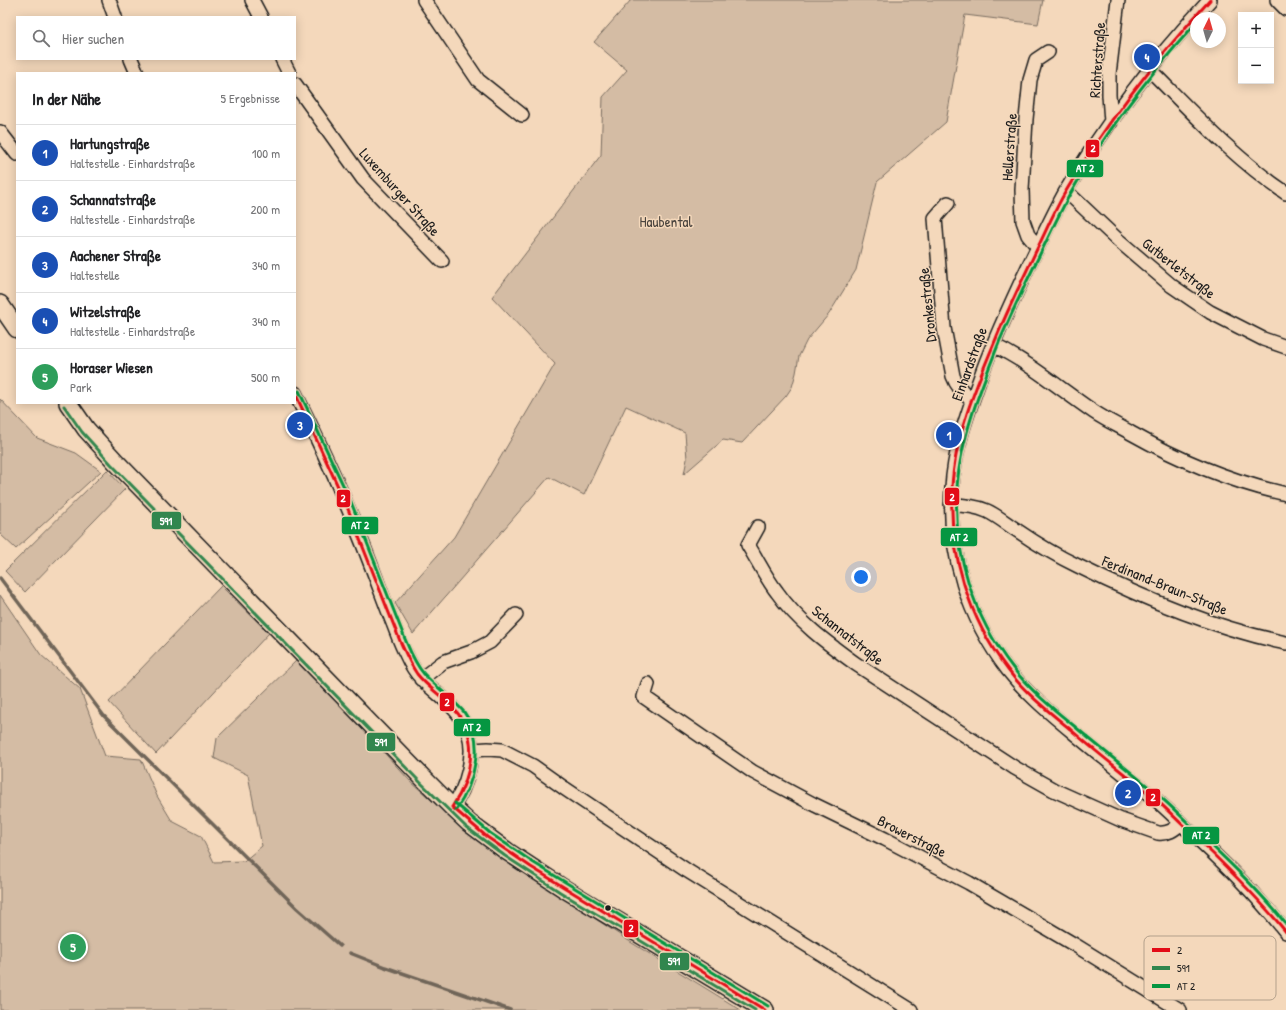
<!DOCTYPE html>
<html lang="de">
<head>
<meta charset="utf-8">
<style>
  body { margin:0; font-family:"Patrick Hand",sans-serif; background:#f2f2f2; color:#202124 }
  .controls { position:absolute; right:12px; top:12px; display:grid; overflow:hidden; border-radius:0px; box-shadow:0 2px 10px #0003 }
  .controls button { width:36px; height:36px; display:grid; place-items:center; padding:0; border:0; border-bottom:1px solid #e0e0e0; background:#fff; color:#202124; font:20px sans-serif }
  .compass { position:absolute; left:1190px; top:12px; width:36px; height:36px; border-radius:50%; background:#fff; box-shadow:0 2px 10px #0003; rotate:5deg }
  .you { position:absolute; left:861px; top:577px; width:14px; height:14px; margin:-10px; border:3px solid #fff; border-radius:50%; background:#1a73e8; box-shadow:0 0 0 6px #1a73e833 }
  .badge { display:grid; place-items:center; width:26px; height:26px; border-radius:50%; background:#2563eb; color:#fff; font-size:13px; font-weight:700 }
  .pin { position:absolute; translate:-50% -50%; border:2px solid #fff; box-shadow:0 1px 4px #0006 }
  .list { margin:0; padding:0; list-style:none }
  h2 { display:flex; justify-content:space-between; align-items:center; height:52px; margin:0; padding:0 16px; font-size:17px }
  h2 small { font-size:13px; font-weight:400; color:#757577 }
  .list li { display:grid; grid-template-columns:26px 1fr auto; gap:12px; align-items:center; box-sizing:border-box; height:56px; padding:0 16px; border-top:1px solid #e0e0e0 }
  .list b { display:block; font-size:15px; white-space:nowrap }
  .list p { margin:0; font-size:13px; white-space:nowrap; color:#757577 }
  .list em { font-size:13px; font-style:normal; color:#757577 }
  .icon { flex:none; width:22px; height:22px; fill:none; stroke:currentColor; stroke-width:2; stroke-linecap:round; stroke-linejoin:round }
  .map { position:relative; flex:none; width:1286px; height:1010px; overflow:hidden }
  .search { position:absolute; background:#fff; box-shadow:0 2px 10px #0003; left:16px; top:16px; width:280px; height:44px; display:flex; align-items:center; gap:10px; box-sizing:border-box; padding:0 14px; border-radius:0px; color:#757577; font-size:15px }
  .panel { position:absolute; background:#fff; box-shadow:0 2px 10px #0003; left:16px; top:72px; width:280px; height:332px; border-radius:0px }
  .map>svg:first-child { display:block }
  .green { fill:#d4bca4; stroke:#786c60 }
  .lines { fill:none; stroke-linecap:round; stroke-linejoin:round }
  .stream { stroke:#6f6559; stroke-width:3.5 }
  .minor-casing { stroke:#1c1c1c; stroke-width:16 }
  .major-casing { stroke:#1c1c1c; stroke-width:20 }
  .minor { stroke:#f4d8bb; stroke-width:13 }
  .major { stroke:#f4d8bb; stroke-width:17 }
  .bus-1-casing { stroke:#f4d8bb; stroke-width:6 }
  .bus-2-casing { stroke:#f4d8bb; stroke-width:6 }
  .bus-3-casing { stroke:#f4d8bb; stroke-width:6 }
  .bus-1 { stroke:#e30b17; stroke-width:3 }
  .bus-2 { stroke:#31864e; stroke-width:3 }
  .bus-3 { stroke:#059641; stroke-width:3 }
  .bus-dot { fill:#1c1c1c; stroke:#f4d8bb; stroke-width:1.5 }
  .labels { text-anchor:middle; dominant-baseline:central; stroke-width:3; stroke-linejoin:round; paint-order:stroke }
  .street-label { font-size:15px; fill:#1c1c1c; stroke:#f4d8bb }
  .park-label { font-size:15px; fill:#4a443e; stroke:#f4d8bb }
  .key { fill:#f4d8bb; stroke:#b3a08b; stroke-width:1 }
  .key-label { font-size:11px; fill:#1c1c1c }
  .line-badge { stroke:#f4d8bb; stroke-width:1.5 }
  .badge-label { font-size:11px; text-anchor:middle; font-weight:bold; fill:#fff }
</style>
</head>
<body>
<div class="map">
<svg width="1286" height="1010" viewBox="0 0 1286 1010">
  <rect width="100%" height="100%" fill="#f4d8bb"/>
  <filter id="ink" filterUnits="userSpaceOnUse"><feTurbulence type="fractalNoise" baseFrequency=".025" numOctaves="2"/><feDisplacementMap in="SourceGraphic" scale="8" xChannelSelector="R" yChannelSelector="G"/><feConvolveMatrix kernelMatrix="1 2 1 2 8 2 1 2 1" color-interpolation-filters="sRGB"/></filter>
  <g filter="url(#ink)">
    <path class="green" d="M631,0H1043L1038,24L965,15L946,122L877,182L856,270L829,314L807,340L799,356L796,373L792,387L786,396L742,443L723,440L684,474L687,459L685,433L626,406L584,495L549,477L413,634L395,603L454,537L555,364L492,297L601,155L603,97L627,70L594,42Z
      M0,399L37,438L76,453L101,471L16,549L0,534Z
      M107,470L125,489L25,592L5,571Z
      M221,586L269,633L156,754L109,702Z
      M0,595L41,655L80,689L105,756L141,759L157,796L172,821L201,836L214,862L244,861L262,846L248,775L214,758L217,738L298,659L410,781L475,839L632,943L741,1010H0Z"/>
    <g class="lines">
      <path class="stream" d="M0,578L104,716L297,908L340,946
        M350,953L385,967L510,1010"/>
      <g class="minor-casing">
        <path id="minor" d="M109,0L115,17
          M252,0L261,17
          M424,0L478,80L522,115
          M1210,0C1156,58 1106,122 1066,191C1053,214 1042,239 1030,263C1013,299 996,335 982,373C969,410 954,448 952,488C948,554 968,618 1008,670C1027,694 1050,713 1074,733C1099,754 1124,774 1149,794C1163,805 1175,817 1187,829C1223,861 1256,894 1286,932
          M1277,0L1286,9
          M131,59L137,73
          M282,59L289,73
          M1150,70C1193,113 1235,159 1286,193
          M295,84L363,179L442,261
          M1111,122L1109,95V74L1118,0
          M0,132L17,154
          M1066,191L1118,240L1172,286L1210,312L1263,339L1286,347
          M948,203L935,218L944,328L953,376C957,387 964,393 972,401
          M1038,247L1028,235L1023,221L1022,190L1026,119L1030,80L1036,60L1048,52
          M993,345C1029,362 1060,389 1094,412C1106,420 1119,426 1131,433C1179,460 1232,482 1286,494
          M295,393C319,442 342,491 362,542C372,567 381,592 391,618C396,630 400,643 406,654C410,663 415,672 422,679C437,695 461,709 468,731C476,754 467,788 452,807
          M951,505C963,505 976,506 987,511C998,516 1008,525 1018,531C1037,544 1057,556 1078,566C1144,599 1214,628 1286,643
          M758,527L748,545C758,561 766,578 777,592C798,622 827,643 856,664L1015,768L1054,790L1121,820L1158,833C1168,834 1174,830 1181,823
          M421,679L443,662L471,652L490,642L516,615
          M648,684L644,697L753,772L813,804L885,839L969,883L1075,945L1180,1010
          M472,750L488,749L502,750L533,766L564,788L686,870L911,1010"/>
      </g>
      <g class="major-casing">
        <path id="major" d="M0,304L17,329
          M68,403L86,429L115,461L424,779L452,807L469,823L508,852L563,888L765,1010"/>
      </g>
      <use href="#minor" class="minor"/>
      <use href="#major" class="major"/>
      <g class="bus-1-casing">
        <path id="bus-1" d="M1210,0C1156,59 1106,122 1066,191C1055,209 1047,229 1038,247C1023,278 1008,309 995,341C976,386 954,439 952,488C949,553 968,618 1008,670C1025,693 1048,711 1070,729C1097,753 1126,775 1154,798C1166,808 1176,819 1187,829C1222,862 1256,895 1286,932
          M295,393L346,504L400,641C405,652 410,664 417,674C428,688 444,697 455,710C480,738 472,778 452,807
          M452,807L487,837L531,867L765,1010"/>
      </g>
      <g class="bus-2-casing">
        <path id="bus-2" d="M64,406L82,432L111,464L420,782L466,827L505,856L560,892L755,1010"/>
      </g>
      <g class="bus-3-casing">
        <path id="bus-3" d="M1196,23C1148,76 1104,134 1069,196C1059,214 1051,232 1042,250C1027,280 1013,310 1000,340C982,385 960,439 957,488C953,552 973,617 1013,668C1030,690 1052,708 1073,725C1101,749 1130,771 1158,795C1169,804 1180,815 1190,825C1224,857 1257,888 1286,924
          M299,391L351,502L405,639C410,651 415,664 424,674C436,687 452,698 464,712C486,741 475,782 456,810
          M455,803L490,833L534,863L768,1006"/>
      </g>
      <use href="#bus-1" class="bus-1"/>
      <use href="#bus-2" class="bus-2"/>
      <use href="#bus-3" class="bus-3"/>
    </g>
  </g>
  <circle class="bus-dot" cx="608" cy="908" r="3.5"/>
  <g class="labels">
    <g class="street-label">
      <text transform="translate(1097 60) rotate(-86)">Richterstraße</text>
      <text transform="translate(1009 147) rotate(-86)">Hellerstraße</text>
      <text transform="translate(400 192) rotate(48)">Luxemburger Straße</text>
      <text transform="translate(1179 268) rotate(38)">Gutberletstraße</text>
      <text transform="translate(927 305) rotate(-96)">Dronkestraße</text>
      <text transform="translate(969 364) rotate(-70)">Einhardstraße</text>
      <text transform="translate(1165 585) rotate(22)">Ferdinand-Braun-Straße</text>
      <text transform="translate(848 635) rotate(38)">Schannatstraße</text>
      <text transform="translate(912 836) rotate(27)">Browerstraße</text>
    </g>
    <g class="park-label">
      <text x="666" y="221">Haubental</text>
    </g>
  </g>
  <rect x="1144" y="936" width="132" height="64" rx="6" class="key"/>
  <rect x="1152" y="948" width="18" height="4" fill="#e30b17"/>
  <rect x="1152" y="966" width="18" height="4" fill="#31864e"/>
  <rect x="1152" y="984" width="18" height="4" fill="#059641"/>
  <g class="key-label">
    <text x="1177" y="954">2</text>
    <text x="1177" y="972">591</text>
    <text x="1177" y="990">AT 2</text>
  </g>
  <g class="line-badge">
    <rect x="1085" y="139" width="15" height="19" rx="4" fill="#e30b17"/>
    <rect x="1066" y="159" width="38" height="19" rx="4" fill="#059641"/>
    <rect x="944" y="487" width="16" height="19" rx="4" fill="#e30b17"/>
    <rect x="336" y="489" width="15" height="19" rx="4" fill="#e30b17"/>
    <rect x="151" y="511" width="31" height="19" rx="4" fill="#31864e"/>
    <rect x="341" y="516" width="38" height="19" rx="4" fill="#059641"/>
    <rect x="940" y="527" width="38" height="20" rx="4" fill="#059641"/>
    <rect x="439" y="692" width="16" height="20" rx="4" fill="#e30b17"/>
    <rect x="453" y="718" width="38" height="19" rx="4" fill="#059641"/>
    <rect x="366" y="732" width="30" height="20" rx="4" fill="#31864e"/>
    <rect x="1145" y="788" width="16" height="19" rx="4" fill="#e30b17"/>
    <rect x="1182" y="826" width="38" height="19" rx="4" fill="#059641"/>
    <rect x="623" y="919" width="16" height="19" rx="4" fill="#e30b17"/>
    <rect x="659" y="952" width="31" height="19" rx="4" fill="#31864e"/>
  </g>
  <g class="badge-label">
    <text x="1093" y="152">2</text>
    <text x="1085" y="172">AT 2</text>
    <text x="952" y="501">2</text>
    <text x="343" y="502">2</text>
    <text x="166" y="525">591</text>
    <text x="360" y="529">AT 2</text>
    <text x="959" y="541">AT 2</text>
    <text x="447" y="706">2</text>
    <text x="472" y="731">AT 2</text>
    <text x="381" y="746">591</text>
    <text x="1153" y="801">2</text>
    <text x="1201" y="839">AT 2</text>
    <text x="631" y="932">2</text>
    <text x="674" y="965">591</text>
  </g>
</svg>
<div class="controls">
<button>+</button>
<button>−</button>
</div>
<svg class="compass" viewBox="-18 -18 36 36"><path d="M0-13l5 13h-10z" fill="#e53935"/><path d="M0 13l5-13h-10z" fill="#757577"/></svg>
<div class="you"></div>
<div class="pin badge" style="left:949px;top:435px;background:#1a4fb4">1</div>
<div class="pin badge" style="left:1128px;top:793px;background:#1a4fb4">2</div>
<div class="pin badge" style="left:300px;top:425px;background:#1a4fb4">3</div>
<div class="pin badge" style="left:1147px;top:57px;background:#1a4fb4">4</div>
<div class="pin badge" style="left:73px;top:947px;background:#2e9e5b">5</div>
<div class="search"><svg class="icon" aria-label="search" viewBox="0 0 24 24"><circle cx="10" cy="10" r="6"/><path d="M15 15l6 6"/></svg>Hier suchen</div>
<section class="panel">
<h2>In der Nähe<small>5 Ergebnisse</small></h2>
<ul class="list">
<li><span class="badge" style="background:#1a4fb4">1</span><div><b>Hartungstraße</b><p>Haltestelle · Einhardstraße</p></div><em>100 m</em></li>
<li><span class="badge" style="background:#1a4fb4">2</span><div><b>Schannatstraße</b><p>Haltestelle · Einhardstraße</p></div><em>200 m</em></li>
<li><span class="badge" style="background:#1a4fb4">3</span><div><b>Aachener Straße</b><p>Haltestelle</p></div><em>340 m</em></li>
<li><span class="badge" style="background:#1a4fb4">4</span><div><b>Witzelstraße</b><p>Haltestelle · Einhardstraße</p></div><em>340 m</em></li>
<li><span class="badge" style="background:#2e9e5b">5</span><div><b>Horaser Wiesen</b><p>Park</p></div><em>500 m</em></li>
</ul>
</section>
</div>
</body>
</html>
